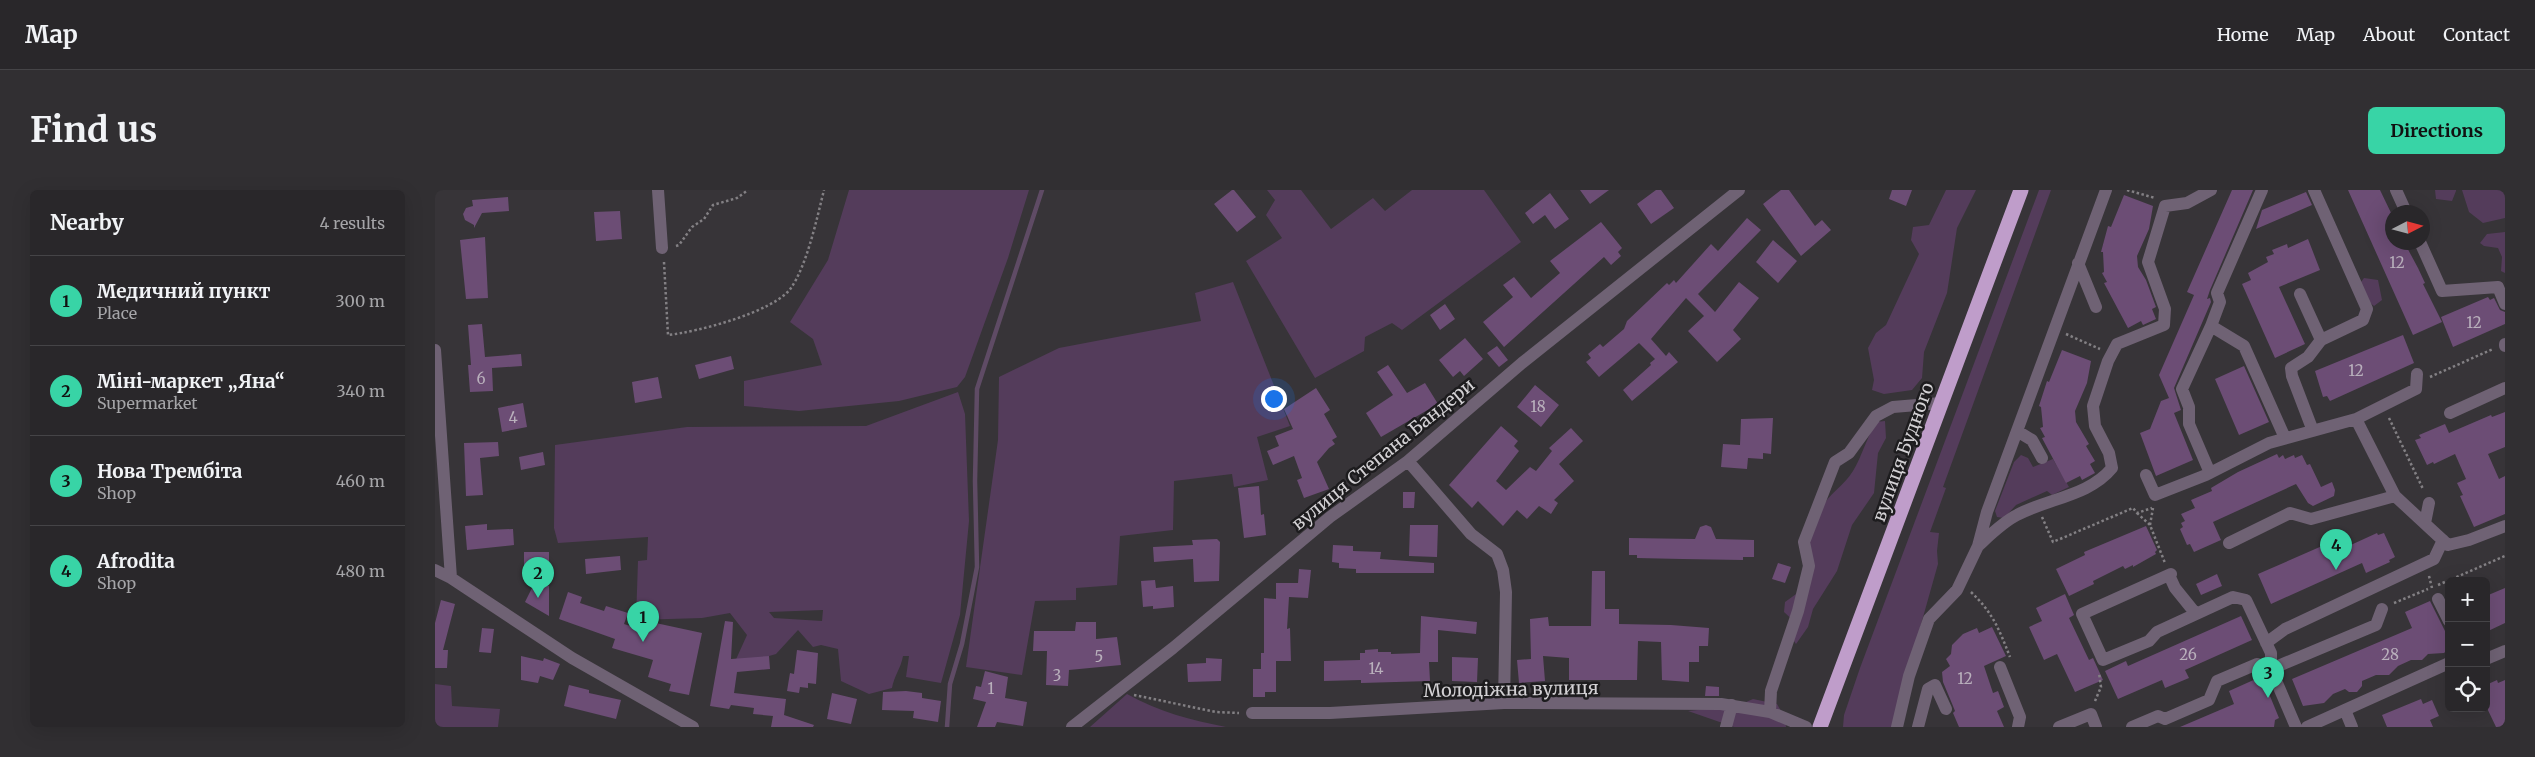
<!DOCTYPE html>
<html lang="en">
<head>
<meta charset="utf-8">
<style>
  body { margin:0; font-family:Merriweather,serif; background:#312f32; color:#f1f3f6 }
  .controls { position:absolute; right:15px; bottom:15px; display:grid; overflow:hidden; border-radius:8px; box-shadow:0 5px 20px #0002 }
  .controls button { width:45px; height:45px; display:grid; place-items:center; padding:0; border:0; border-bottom:1px solid #454447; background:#29272a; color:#f1f3f6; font:25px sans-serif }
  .compass { position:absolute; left:1950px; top:15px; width:45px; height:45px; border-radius:50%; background:#29272a; box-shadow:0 5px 20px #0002; rotate:84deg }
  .you { position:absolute; left:838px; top:208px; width:18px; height:18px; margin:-12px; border:4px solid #fff; border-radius:50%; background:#1a73e8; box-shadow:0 0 0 8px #1a73e833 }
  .badge { display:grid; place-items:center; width:32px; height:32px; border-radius:50%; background:#38d4a6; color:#111; font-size:16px; font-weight:700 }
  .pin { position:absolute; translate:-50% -41px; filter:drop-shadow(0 1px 2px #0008) }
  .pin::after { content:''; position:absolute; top:26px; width:18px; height:15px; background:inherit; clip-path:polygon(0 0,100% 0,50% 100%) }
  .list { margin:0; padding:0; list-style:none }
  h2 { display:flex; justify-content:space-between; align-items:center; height:65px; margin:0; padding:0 20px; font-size:21px }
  h2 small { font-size:16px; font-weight:400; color:#a5a5a8 }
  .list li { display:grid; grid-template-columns:32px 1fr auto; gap:15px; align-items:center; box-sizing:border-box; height:90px; padding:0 20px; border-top:1px solid #454447 }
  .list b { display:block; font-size:19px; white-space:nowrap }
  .list p { margin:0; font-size:16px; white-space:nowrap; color:#a5a5a8 }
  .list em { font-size:16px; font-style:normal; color:#a5a5a8 }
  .icon { flex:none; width:28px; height:28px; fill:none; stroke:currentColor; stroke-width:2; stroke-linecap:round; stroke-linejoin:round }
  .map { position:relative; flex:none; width:2070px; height:537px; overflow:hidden; border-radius:8px }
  header { display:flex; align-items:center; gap:30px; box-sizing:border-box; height:70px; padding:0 25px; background:#29272a; border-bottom:1px solid #454447 }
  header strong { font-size:24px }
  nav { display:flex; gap:28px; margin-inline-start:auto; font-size:18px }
  .intro { display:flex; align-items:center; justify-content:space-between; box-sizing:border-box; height:120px; padding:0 30px }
  h1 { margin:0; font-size:35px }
  .button { padding:12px 22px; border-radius:8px; background:#38d4a6; color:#111; font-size:18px; font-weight:700 }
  main { display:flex; gap:30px; padding:0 30px }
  aside { flex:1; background:#29272a; border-radius:8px; box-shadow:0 5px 20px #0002 }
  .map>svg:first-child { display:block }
  .green { fill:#543c5b; fill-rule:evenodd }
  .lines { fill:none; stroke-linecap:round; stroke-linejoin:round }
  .stream { stroke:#5f4b65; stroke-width:4.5 }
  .building { fill:#6c4d75 }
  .path { stroke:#838084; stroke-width:2.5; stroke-dasharray:2.5 2.5; stroke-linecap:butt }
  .minor { stroke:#6f6274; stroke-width:12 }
  .highway { stroke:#bf9dca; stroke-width:15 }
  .labels { text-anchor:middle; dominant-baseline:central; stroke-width:5; stroke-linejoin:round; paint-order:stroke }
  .number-label { font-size:15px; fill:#b9b0bc }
  .street-label { font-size:18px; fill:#d3d1d4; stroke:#1d1c1e }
</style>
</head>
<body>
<header>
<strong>Map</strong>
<nav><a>Home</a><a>Map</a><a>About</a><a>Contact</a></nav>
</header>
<div class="intro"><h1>Find us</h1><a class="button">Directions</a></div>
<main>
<aside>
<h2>Nearby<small>4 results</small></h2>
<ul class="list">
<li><span class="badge">1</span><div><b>Медичний пункт</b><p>Place</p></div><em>300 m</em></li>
<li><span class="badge">2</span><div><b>Міні-маркет „Яна“</b><p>Supermarket</p></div><em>340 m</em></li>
<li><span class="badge">3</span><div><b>Нова Трембіта</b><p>Shop</p></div><em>460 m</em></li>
<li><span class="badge">4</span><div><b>Afrodita</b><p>Shop</p></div><em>480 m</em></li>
</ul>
</aside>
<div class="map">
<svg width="2070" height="537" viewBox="0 0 2070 537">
  <rect width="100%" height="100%" fill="#373438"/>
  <path class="green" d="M414,0H594L573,68L530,187L522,197L464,211L364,221L309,216V191L387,175L378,149L355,132L393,70Z
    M832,0H866L896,39L938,8L950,21L977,0H1049L1086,52L967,140L957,133L930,147L929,161L880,188L811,71L847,48L831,25L840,10Z
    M1511,0H1541L1522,38L1512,103L1489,162L1487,188L1477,200L1449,204L1437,200L1439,190L1433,158L1441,143L1451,135L1484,64L1476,50L1478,37L1494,35Z
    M1604,0H1616L1508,297L1511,298L1495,342L1504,343L1502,361L1503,374L1457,537H1408L1409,525L1425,478Z
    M2000,0H2021V1L2017,11L2001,9Z
    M2027,0H2070V28L2048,33L2034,22Z
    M2070,42V83L2066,81L2067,67L2063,58L2049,56L2045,53L2052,44Z
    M1929,88L1943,90L1947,110L1939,116L1934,112L1923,96Z
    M798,92L855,236L822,247L833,290L799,297L797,284L739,291L738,340L685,346L682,395L641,398V410L600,411L587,485L531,477L563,250L564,187L624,158L766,131L760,103Z
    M523,202L530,224L534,331L525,425L506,493L471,487L474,466H468C466,478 459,486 457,498L434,504L406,491L403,459L386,455L378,457L363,440L341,464L298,476L312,445L295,423L267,428L201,430L203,371L212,370L213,347L123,353L119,338L120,255L252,237L431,236ZM388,420L387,431L339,428L334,422Z
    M1450,231L1451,248L1443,263L1439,303L1417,335L1402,381L1378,419L1373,437L1361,454L1356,447L1361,433L1349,422L1350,412L1375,394L1373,350C1383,341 1380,330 1386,319C1394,303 1409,296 1418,281C1427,266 1432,247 1441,232Z
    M1586,265L1593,268L1598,277L1618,269L1634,297L1617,305L1612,301L1581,315L1569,328L1562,327L1560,321L1579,272Z
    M0,494L16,496L17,516L65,519L63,537H0Z
    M692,504C724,522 756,530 791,537H655Z
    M1318,509L1342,514L1350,528L1351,537H1299L1253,521L1302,516Z"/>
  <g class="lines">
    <path class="stream" d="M512,537L515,494L527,454L542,377L540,291L542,199L607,0"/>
  </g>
  <path class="building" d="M797,0H799L821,27L802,42L779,14Z
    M1145,0H1174L1155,14Z
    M1221,0H1226L1239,18L1216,34L1202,14Z
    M1346,0H1354L1380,36L1387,30L1396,40L1366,66L1328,14Z
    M1457,0H1477L1471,16L1454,9Z
    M1797,0H1818L1775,100L1772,109L1775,108L1776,112L1739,198L1746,220L1739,223L1758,270L1721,286L1705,243L1715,239L1726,211L1734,208L1724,185L1759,105L1752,102Z
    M1913,0H1945L1958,27V52H1969L1983,78L1990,93L1988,94L2007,132L1978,145Z
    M1871,2L1877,15L1821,39L1827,20Z
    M1115,3L1134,29L1120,39L1110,25L1098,34L1090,23Z
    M1689,5L1718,16L1714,39L1702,66L1703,77L1711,90L1721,117L1717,119L1721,129L1708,135L1706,131L1693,138L1669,93L1672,92L1667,83L1669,82L1668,62H1666L1673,36L1676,37Z
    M73,7L74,21L47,23L39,38V35L30,30L28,24L31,18L38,16L37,10Z
    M185,21L187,49L161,51L159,22Z
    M1312,28L1326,40L1263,104L1280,122L1304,92L1324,108L1298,140L1306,149L1282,172L1253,141L1269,126L1251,108L1216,149L1231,166L1234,162L1243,172L1197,211L1188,200L1216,175L1215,173L1220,169L1204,153L1164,187L1151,172L1156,168L1153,164L1165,154L1168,157L1189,139L1192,131L1232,93L1234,95L1239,90L1241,93L1276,54L1283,61Z
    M1166,32L1187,58L1183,62L1186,66L1176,75L1169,67L1069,157L1048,132L1078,107L1068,95L1079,87L1096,108L1125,83L1115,71Z
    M50,47L53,108L31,109L25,50Z
    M1873,49L1885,80L1844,97L1870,154L1840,168L1807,94L1816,90L1813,83L1833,72L1831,67L1839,64L1837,60L1852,54L1853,58Z
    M1338,50L1362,71L1343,93L1321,72Z
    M2053,107L2055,110L2059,108L2065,120L2070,122V134L2018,157L2006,127Z
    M1010,114L1020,129L1005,140L995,125Z
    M47,134L50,167L86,164L87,176L57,178L58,201L35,202L33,175H36L33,135Z
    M1968,145L1979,173L1895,211L1892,206L1888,207L1880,181Z
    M1030,148L1048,169L1029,186L1025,181L1018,187L1004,170Z
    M1062,156L1073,170L1064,177L1052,163Z
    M1627,160L1656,171L1652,193L1640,221L1641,232L1654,254L1651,256L1660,271L1655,274L1660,283L1647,290L1645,286L1631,293L1607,248L1610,247L1605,238L1608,237L1606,217L1604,216L1612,191L1614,192Z
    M296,166L299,179L264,189L260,175Z
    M953,175L972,203L990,193L1003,214L946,247L931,223L958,205L942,182Z
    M1809,176L1834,232L1804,245L1780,189Z
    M223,187L227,208L200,213L197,192Z
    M1100,195L1124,215L1106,237L1082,217Z
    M881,198L895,220L889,224L902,247L897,250L900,254L894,258L882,272L894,299L869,308L862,290L867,288L859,266L838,275L832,261L844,256L840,246L858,239L849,219Z
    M88,213L92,237L67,242L63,218Z
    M2070,222V257L2053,264L2064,289L2070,286V324L2039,337L2025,306L2028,305L2022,293L2031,289L2020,264L1999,274L1998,272L1992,275L1980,250L1986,248L1984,245L2010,234L2014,243L2056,225L2057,227Z
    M1338,228L1336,264L1328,263V269L1313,268L1312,279L1286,277L1288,254L1305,255L1306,229Z
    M1066,236L1083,251L1079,256L1084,261L1061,291L1071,300L1095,277L1101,281L1117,261L1114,258L1136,238L1148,251L1124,274L1139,291L1119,310L1123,313L1116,324L1104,316L1092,329L1082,320L1068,336L1043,311L1037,318L1014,295Z
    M63,252L64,266L45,268L48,305L31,306L29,253Z
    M108,262L110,275L86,280L84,267Z
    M1842,264L1844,268L1848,265L1850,269L1859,265L1860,268L1867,265L1872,275L1875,274L1886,297L1897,292L1900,300L1899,306L1878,316L1873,313L1861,294L1778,332L1786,350L1759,362L1755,354L1752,355L1745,339L1748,337L1746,333L1750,331L1746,324L1760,318L1756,310L1777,301L1776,298L1803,282Z
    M824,296L826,325L829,324L831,345L809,348L803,298Z
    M968,302H980L979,318H968Z
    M52,334V340L78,339L79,355L32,360L30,336Z
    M975,335H1003L1002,367L974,366Z
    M1271,335L1276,337L1281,349L1319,350V367H1308V370L1247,369L1202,368V365H1194V348L1260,349L1265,337Z
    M1711,336L1722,360L1720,362L1721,364L1698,377V375L1690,379L1688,376L1658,391L1659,394L1634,406L1621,379L1650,365L1649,362Z
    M1942,343L1943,345L1949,343L1960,367L1954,370L1955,372L1931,383L1927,373L1836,414L1823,384L1903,349L1907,359Z
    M782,349L785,352L784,391L759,392L758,369L719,372L718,357L758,355L757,350Z
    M898,355L918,356V361L946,362L945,369L999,373V383H921V379L904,378V373L897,372Z
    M89,362H114V388L89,390Z
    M185,366L186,380L151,384L150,369Z
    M1343,373L1356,377L1350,393L1337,389Z
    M864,379L876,380L873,408L854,407L852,439L855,438L856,471H841V502H830V507H818V479H826V463H829V408L841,409V393H863Z
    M1157,381H1170V419H1184V434L1236,435L1274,438L1273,456H1264V472H1254V492L1227,490L1226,452L1203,451L1202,490H1134V468L1108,466L1110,491L1084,493L1082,470L1096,469L1095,429L1113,427L1114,436H1156Z
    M1782,384L1787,396L1766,405L1761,394Z
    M720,390L721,398L738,396L739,417L718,419V416L708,417L706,391Z
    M100,392L114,396V426L90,412Z
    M2070,398V433L2051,442V406Z
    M133,402L147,407L145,413L169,421L171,416L193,423L189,434L214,442L216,432L267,443L254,505L234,501L236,494L213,487L218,470L177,458L180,449L124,429Z
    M1630,404L1639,425L1634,428L1654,470L1658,468L1668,490L1640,502L1622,464L1609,470L1594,437L1607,431L1601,418Z
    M6,410L20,414L8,460H13L12,478H0V433Z
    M1995,411L2014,449V458L2009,463L1993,464L1987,470H1976L1963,476L1954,485H1941L1927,491V496L1922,502H1914L1910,499L1898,504L1889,513L1868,516L1857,489L1977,438L1970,422Z
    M986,426L1042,432L1041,444L1003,440V472H994L995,491L926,493V490L889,491V471L925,470V463H930V460L943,459V462H956V464L985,463Z
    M1806,426L1817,450L1750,480L1754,488L1730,498L1727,490L1683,509L1670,481L1691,471L1693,476Z
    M290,431L298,432L296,469L334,466L335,479L302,482L299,503L351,509L349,525L379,535L378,537H336L338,526L318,524L319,518L296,515L294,519L275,516Z
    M641,432H661V449L682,447L686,475L634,480L633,496L611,495L612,461H598L599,441H640Z
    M1557,437L1571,466L1549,476L1558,503L1563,501L1569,517L1562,521L1569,537H1524L1518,523L1520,521L1518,516L1508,492L1507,482L1515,476L1511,469L1516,464L1517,455L1528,444L1542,438L1544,443Z
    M47,438L59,439L56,463L44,462Z
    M362,460L383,463L381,494L373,493V498L365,497L364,503L352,501L355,483L359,484Z
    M86,466L108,471L109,468L125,474L118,490L105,486L103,493L86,490Z
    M1017,467L1043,468L1042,492L1017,491Z
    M771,468L787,469L786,491L753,492L752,474L771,473Z
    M550,481L573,487L570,508L592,512L588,536L562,532L560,537H542L551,512L538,509L541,496L546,497Z
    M1823,488L1826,496L1830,494L1844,528L1840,530L1839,537H1745L1799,514L1794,501Z
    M2062,490L2063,493L2070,490V537H2061L2051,516V495Z
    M134,495L154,500V503L186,510L181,529L129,516Z
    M1271,496L1284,497V506H1270Z
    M471,501L487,503V508L506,511L503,532L478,528L479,521L447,520L448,502Z
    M397,503L422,509L416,534L392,529Z
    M1986,509L1988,514L1997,510L2004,526L1995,530L1998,537H1952L1947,525Z"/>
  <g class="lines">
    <path class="path" d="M1692,0L1720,8
      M241,56L244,55L257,37L269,29L278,15L302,8L313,0
      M229,72L233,145C262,142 339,122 356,98C372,75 382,28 389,0
      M1631,144L1665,159
      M1995,187L2058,159
      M1954,228L1988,299
      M1702,323L1715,335L1730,373
      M1607,327L1618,352L1698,318L1702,323L1717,318
      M1715,335L1718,318
      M1994,386L1997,398
      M2003,395L2070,366
      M1536,402C1558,423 1564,439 1575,467
      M1959,413L1993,399
      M699,505L781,522L804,523
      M1660,511L1666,497L1664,483"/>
    <path class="minor" d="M223,0L227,58
      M1961,0L1971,22
      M1985,52L2007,101L2063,97L2070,114
      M1643,73L1661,117
      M1865,104L1886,150
      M1776,136L1785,112L1782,103L1827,0
      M2070,154V156
      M0,160L16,388
      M1982,184L1981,199L1921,229L1960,306L2013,355L2034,350L2070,336
      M2015,223L2070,198
      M1582,241L1597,250L1607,268
      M1878,241L1857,186L1856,178L1873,167L1886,150L1928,130L1932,119L1879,0
      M973,271L1036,344L1062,364L1068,380L1071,402L1069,513
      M1775,283L1754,234V217L1747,199L1776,136L1809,156L1850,248
      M1711,285L1720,305L1771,285L1834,253L1921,229
      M1990,333L1994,313
      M1794,353L1855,323L1876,329L1960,306
      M1543,356C1555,345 1568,332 1582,325C1614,308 1654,306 1677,278L1674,263L1660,236L1658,216L1673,171L1682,154L1729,135L1730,119L1713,72L1730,16L1752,13L1776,0
      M0,380L16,388L137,468L258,537
      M1736,384L1647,424L1668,470L1714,451L1722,442L1798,407L1811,410L1836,463V479L1941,435L1947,419
      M1734,385L1740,398L1761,424
      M2003,409L2014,431
      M1831,453L1850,439L1999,369L2008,350
      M2051,469L2070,461
      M1565,477L1585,527L1583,537
      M1910,520L1917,537
      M1335,522L1336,501L1363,421L1374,376L1369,352L1400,272L1414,263L1441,226L1458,217L1506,213
      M817,523H895L1069,513L1286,514L1335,522L1371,537
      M637,537L738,458L895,327L973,271L1087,173L1304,0
      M1291,537L1297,515
      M1462,537L1474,486L1494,429L1522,400L1543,356L1552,322L1671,0
      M1483,537L1493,499L1500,495L1511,519
      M1624,537L1656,524L1661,537
      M1697,537L1723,526L1730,529L1774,510L1782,491L1822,474L1836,479L1861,537
      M1872,537L2014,473"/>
    <path class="highway" d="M1385,537L1586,0"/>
  </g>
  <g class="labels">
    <g class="number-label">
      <text x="1962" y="72">12</text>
      <text x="2039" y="132">12</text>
      <text x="1921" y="180">12</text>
      <text x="46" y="188">6</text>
      <text x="1103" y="216">18</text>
      <text x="78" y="227">4</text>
      <text x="1753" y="464">26</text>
      <text x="1955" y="464">28</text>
      <text x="664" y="466">5</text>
      <text x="941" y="478">14</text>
      <text x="622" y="485">3</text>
      <text x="1530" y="488">12</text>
      <text x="556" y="498">1</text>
    </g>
    <g class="street-label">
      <text transform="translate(1468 262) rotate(-70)">вулиця Будного</text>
      <text transform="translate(948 264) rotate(-39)">вулиця Степана Бандери</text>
      <text transform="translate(1076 499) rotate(-1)">Молодіжна вулиця</text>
    </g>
  </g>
</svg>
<div class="controls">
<button>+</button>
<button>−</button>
<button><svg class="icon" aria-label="locate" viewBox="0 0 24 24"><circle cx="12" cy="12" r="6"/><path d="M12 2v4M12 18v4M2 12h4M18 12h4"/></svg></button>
</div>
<svg class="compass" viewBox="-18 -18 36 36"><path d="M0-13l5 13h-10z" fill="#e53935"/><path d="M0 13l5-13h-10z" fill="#a5a5a8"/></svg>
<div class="you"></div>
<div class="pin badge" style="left:208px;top:452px">1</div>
<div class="pin badge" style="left:103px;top:408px">2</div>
<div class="pin badge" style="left:1833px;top:508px">3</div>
<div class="pin badge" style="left:1901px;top:380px">4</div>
</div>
</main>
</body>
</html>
